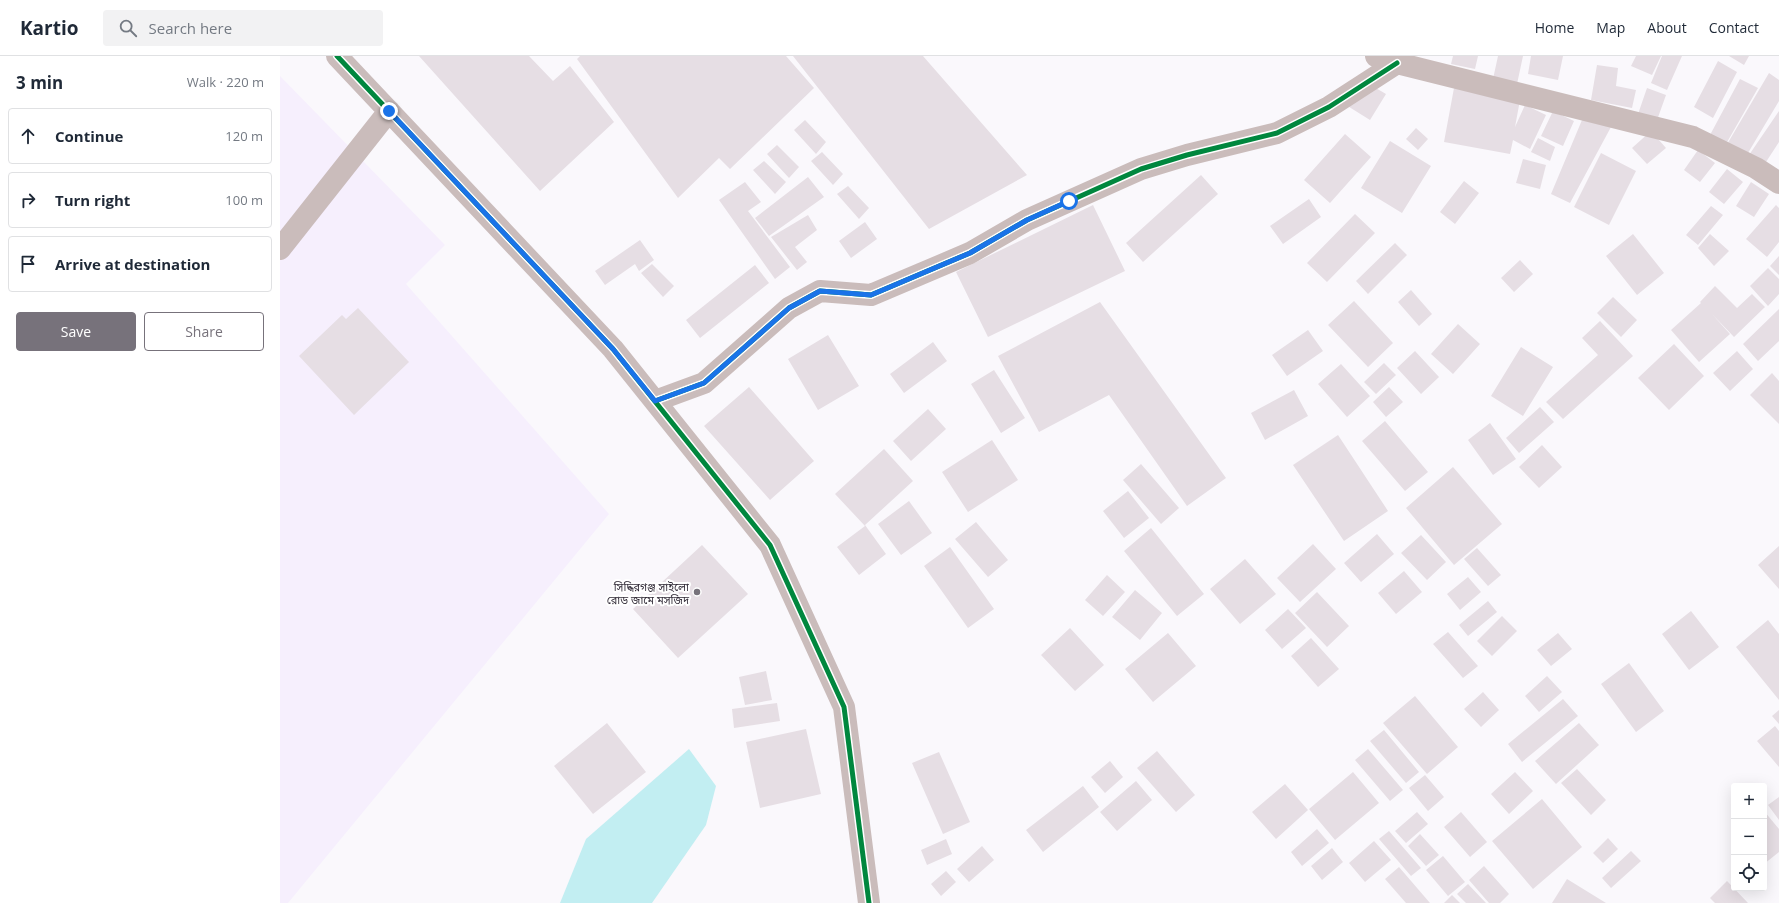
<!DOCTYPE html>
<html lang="en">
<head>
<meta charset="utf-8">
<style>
  body { margin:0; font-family:"Open Sans","Noto Sans Bengali",sans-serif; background:#f2f2f3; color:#1f2937 }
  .controls { position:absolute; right:12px; bottom:12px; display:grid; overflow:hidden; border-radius:4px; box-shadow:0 4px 16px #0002 }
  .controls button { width:36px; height:36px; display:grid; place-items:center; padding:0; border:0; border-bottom:1px solid #e0e1e3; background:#fff; color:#1f2937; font:20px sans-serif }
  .stop { position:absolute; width:12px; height:12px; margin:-9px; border:3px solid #1a73e8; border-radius:50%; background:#fff }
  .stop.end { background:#1a73e8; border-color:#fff; box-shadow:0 1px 4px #0008 }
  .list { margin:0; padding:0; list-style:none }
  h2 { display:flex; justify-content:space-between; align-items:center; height:52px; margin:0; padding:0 16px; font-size:17px }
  h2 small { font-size:13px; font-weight:400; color:#747a83 }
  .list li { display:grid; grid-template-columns:26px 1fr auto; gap:12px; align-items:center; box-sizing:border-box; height:56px; margin:0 8px 8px; padding:0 8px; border:1px solid #e0e1e3; border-radius:4px }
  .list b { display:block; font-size:15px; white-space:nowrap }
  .list em { font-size:13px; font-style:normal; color:#747a83 }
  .actions { display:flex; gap:8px; padding:12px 16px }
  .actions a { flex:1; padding:9px 0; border:1px solid #77727b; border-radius:4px; text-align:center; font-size:14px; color:#77727b }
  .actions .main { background:#77727b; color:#fff }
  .icon { flex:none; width:22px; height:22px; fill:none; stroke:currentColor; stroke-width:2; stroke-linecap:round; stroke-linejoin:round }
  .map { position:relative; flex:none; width:1499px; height:847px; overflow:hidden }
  header { display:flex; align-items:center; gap:24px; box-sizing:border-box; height:56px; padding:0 20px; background:#fff; border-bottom:1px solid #e0e1e3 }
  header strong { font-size:19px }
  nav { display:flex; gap:22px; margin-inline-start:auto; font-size:14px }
  .search { width:280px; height:36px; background:#f2f2f3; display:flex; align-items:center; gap:10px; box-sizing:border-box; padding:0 14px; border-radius:4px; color:#747a83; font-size:15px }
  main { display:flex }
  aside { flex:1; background:#fff }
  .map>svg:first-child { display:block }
  .built { fill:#f6effd }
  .water { fill:#c2eef2 }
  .building { fill:#e6dee4 }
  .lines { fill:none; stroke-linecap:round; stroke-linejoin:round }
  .street { stroke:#cabcbb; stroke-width:22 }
  .cycleway-casing { stroke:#fff; stroke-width:8 }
  .cycleway { stroke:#00873e; stroke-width:5 }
  .route { stroke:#1a73e8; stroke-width:5 }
  .poi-dot { fill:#77727b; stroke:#fff; stroke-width:1.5 }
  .labels { text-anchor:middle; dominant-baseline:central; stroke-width:4; stroke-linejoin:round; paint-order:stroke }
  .poi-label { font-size:11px; fill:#302a36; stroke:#fff; text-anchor:end }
</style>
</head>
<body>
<header>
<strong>Kartio</strong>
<div class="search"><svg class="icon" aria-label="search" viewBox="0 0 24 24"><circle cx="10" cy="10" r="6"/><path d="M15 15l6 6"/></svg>Search here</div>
<nav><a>Home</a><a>Map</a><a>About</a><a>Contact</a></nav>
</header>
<main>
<aside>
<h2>3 min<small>Walk · 220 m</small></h2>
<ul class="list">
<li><svg class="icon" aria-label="ahead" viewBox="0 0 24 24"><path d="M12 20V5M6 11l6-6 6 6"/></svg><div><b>Continue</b></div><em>120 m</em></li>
<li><svg class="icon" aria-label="right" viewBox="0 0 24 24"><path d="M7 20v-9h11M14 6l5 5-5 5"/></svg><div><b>Turn right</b></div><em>100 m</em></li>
<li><svg class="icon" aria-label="arrive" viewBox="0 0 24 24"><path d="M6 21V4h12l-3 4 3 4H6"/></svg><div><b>Arrive at destination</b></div></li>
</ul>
<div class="actions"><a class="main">Save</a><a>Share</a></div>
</aside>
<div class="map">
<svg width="1499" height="847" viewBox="0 0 1499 847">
  <rect width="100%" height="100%" fill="#faf8fc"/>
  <path class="built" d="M0,20L165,189L126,228L329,458L8,847H0Z"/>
  <path class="water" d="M409,693L436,730L426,769L372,847H280L306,783Z"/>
  <path class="building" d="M139,0H249L273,25L290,10L334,66L260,135Z
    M300,0H506L534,32L450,113L439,102L398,142L297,3Z
    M513,0H643L747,119L649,173Z
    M1173,0H1198L1195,13L1171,8Z
    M1218,0H1243L1237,28L1213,23Z
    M1251,0H1283L1278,24L1248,18Z
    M1356,0H1381L1372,19L1351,10Z
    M1382,0H1402L1387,34L1371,27Z
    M1449,0H1469L1464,9Z
    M1438,5L1457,16L1433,62L1414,51Z
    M1317,9L1338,12L1336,30L1356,34L1352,52L1311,44Z
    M1489,17L1499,24V45L1465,102L1446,90Z
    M1460,23L1478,32L1446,88L1430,79Z
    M1082,24L1106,38L1090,64L1066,49Z
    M1174,32L1240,44L1235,71L1245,49L1266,59L1250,93L1233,84L1230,98L1164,86Z
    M1367,32L1386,39L1376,67L1357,61Z
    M1273,55L1294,65L1283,90L1261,80Z
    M1499,55V86L1486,106L1469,99Z
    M525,64L546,86L536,98L514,74Z
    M1302,64L1331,71L1290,147L1271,138Z
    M1136,72L1148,83L1138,94L1126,83Z
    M1371,75L1386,92L1367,108L1352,92Z
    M1065,78L1091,101L1050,147L1024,124Z
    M1258,82L1275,91L1270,105L1251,96Z
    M1110,85L1151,110L1122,157L1081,132Z
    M497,89L519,111L509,122L487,98Z
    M1418,94L1435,107L1420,126L1404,114Z
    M542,96L563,118L553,129L531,105Z
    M1321,97L1356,115L1329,169L1294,151Z
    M1243,103L1266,109L1260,133L1236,127Z
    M484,105L506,126L495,138L473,114Z
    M1447,113L1463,126L1444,148L1429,136Z
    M921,119L938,138L863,206L846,187Z
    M528,121L544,141L489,180L475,162Z
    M1184,125L1199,137L1175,168L1160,156Z
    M465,126L481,146L468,155L510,211L495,223L439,144Z
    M1471,126L1489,138L1474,161L1456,150Z
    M568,130L589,152L579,163L557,138Z
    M1029,143L1041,161L1003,188L990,170Z
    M813,149L845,215L708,281L676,216Z
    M1496,149L1499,152V186L1487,201L1466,183Z
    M1431,150L1443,159L1418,189L1406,179Z
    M1075,158L1095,177L1047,226L1027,207Z
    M528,159L537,174L515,191L527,206L517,214L491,181Z
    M585,166L597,183L571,202L559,185Z
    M1353,178L1384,217L1357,239L1326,200Z
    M1430,178L1449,195L1434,210L1418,192Z
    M360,184L374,204L359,215L355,208L325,229L315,215Z
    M1115,187L1127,199L1088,238L1076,225Z
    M1499,200V219L1490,210Z
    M1240,204L1253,218L1234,236L1221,222Z
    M372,208L394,230L383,241L361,217Z
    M475,209L489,227L420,282L406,264Z
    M1488,212L1499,223V238L1488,250L1470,230Z
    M1435,230L1457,252L1472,238L1485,251L1454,281L1432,258L1450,278L1419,306L1391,274L1421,247L1420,246Z
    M1131,234L1152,258L1139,270L1118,246Z
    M1333,241L1357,264L1341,281L1317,257Z
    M1074,245L1113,287L1088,311L1048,269Z
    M820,246L946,422L907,450L829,339L759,376L718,300Z
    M78,252L129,306L74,359L19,300L62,259L66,263Z
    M1499,253V285L1478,305L1463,288Z
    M1320,265L1353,300L1283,363L1266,346L1318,299L1302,282Z
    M1178,268L1200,288L1173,318L1151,298Z
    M1028,274L1043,295L1007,320L992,299Z
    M548,279L579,330L538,354L508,303Z
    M653,286L667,305L624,337L610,318Z
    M1394,288L1424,320L1389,354L1358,322Z
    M1241,291L1273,311L1243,360L1211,340Z
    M1135,295L1159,321L1141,338L1117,312Z
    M1457,295L1473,313L1450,335L1433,317Z
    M1104,307L1116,319L1096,338L1084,326Z
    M1061,308L1090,340L1067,361L1038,328Z
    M714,314L745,362L721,377L691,328Z
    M1492,317L1499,325V368L1470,339Z
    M469,331L534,405L490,444L424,370Z
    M1109,331L1123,346L1106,361L1093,346Z
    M1014,334L1028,360L985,384L971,357Z
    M1260,351L1274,366L1239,397L1226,382Z
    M648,353L666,373L631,405L613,385Z
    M1105,365L1148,416L1125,435L1082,385Z
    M1210,367L1236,403L1213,419L1188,384Z
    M1058,379L1108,455L1064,485L1013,409Z
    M712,384L738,424L688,456L662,416Z
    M1262,389L1282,411L1259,432L1239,411Z
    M604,393L633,425L585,469L606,498L579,519L557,491L585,470L555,438Z
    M861,408L899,452L881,468L843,424Z
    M1173,411L1222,468L1174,509L1126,452Z
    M848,435L869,462L844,482L823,455Z
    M629,445L652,477L621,499L598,468Z
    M696,466L728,504L708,521L675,483Z
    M871,472L924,538L897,560L844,495Z
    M1097,478L1114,498L1081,526L1064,507Z
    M1141,479L1166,506L1147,524L1121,497Z
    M1033,488L1056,513L1020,546L997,522Z
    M422,489L468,538L398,602L353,553Z
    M1499,490V533L1478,509Z
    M670,491L714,553L688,572L644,510Z
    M1197,492L1221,519L1208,530L1184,503Z
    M965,503L996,538L960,568L930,533Z
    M1124,515L1142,536L1116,558L1098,537Z
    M827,519L845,536L823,560L805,544Z
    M1188,521L1201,536L1180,554L1167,538Z
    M855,534L882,557L860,584L832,561Z
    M1037,536L1069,570L1047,591L1015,557Z
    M1208,545L1217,556L1188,580L1179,569Z
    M1008,553L1026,572L1002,593L985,574Z
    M1411,555L1439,591L1409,614L1382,578Z
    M1222,560L1237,575L1212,600L1197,585Z
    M1488,564L1499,578V644L1456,591Z
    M790,572L824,609L795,635L761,599Z
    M1168,576L1198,610L1183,622L1153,588Z
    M888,577L916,610L873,646L845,613Z
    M1278,577L1292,593L1271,610L1257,594Z
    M1031,582L1059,613L1038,631L1011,600Z
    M1349,607L1384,655L1356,676L1321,628Z
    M486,615L492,644L465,649L459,621Z
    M1267,620L1282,636L1259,656L1245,640Z
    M1203,636L1219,654L1201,671L1184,653Z
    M1135,640L1178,691L1147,718L1103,667Z
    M1283,643L1298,660L1242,706L1228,688Z
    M497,647L500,665L454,672L452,653Z
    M1499,654V668L1492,660Z
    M327,667L366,716L313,758L274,710Z
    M1299,667L1319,689L1276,728L1255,705Z
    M1495,670L1499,675V711L1477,685Z
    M526,673L541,738L480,752L466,686Z
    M1104,674L1139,716L1126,727L1090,685Z
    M1088,693L1123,734L1110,745L1075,704Z
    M877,695L915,739L896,756L857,712Z
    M659,696L690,766L663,778L632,707Z
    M830,705L843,721L825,737L811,721Z
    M1297,713L1326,744L1311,759L1281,727Z
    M1073,716L1099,747L1055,784L1029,753Z
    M1235,716L1253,735L1229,758L1211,738Z
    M1145,719L1164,741L1148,755L1129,732Z
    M856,725L872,744L837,775L820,756Z
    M1005,728L1028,754L996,783L972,756Z
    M803,730L819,751L763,796L746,774Z
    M1499,741V764L1488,749Z
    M1262,743L1302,791L1253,833L1212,785Z
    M1484,755L1499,773V796L1484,808Z
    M1137,756L1148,768L1126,787L1115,775Z
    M1181,756L1207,786L1190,801L1164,771Z
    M1037,773L1049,787L1022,810L1011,796Z
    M1109,775L1141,812L1131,820L1099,783Z
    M1140,778L1159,799L1146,810L1128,790Z
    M1328,782L1338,793L1323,807L1313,797Z
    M666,783L672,798L647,809L641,794Z
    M1094,785L1111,804L1085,826L1069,807Z
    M702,790L714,804L689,826L677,813Z
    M1052,792L1063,806L1042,824L1031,810Z
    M1351,795L1361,805L1331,832L1322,822Z
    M1163,800L1185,826L1168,840L1146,814Z
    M1204,810L1229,838L1220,847H1209L1189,824Z
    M1119,811L1150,847H1126L1105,823Z
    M666,815L676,826L661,840L651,828Z
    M1287,823L1326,847H1272Z
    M1447,825L1468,847H1435L1430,842Z
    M1188,828L1206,847H1186L1177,838Z
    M1172,839L1180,847H1164Z"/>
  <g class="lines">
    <path class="street" d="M57,0L333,293L490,489L564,651L589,847
      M1096,0L1117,7L1413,81L1476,112L1499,127
      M0,193L109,55
      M375,345L424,327L509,252L540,235L591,239L690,197L747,164L861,113L907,99L997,77L1049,51L1117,7"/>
    <g class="cycleway-casing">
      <path id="cycleway" d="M57,0L333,293L490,489L564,651L589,847
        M375,345L424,327L509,252L540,235L591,239L690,197L747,164L861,113L907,99L997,77L1049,51L1117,7"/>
    </g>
    <use href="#cycleway" class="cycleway"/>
  </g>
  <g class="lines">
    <path class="route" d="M109,55L333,293L375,345L424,327L509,252L540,235L591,239L690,197L747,164L789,145"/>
  </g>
  <circle class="poi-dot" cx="417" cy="536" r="4"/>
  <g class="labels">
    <g class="poi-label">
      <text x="409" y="530">সিদ্ধিরগঞ্জ সাইলো<tspan x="409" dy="13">রোড জামে মসজিদ</tspan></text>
    </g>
  </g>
</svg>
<div class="controls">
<button>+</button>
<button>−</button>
<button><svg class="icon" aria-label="locate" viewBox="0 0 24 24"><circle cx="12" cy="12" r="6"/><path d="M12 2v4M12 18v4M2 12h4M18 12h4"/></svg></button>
</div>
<div class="stop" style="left:789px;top:145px"></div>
<div class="stop end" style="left:109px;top:55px"></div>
</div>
</main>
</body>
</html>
